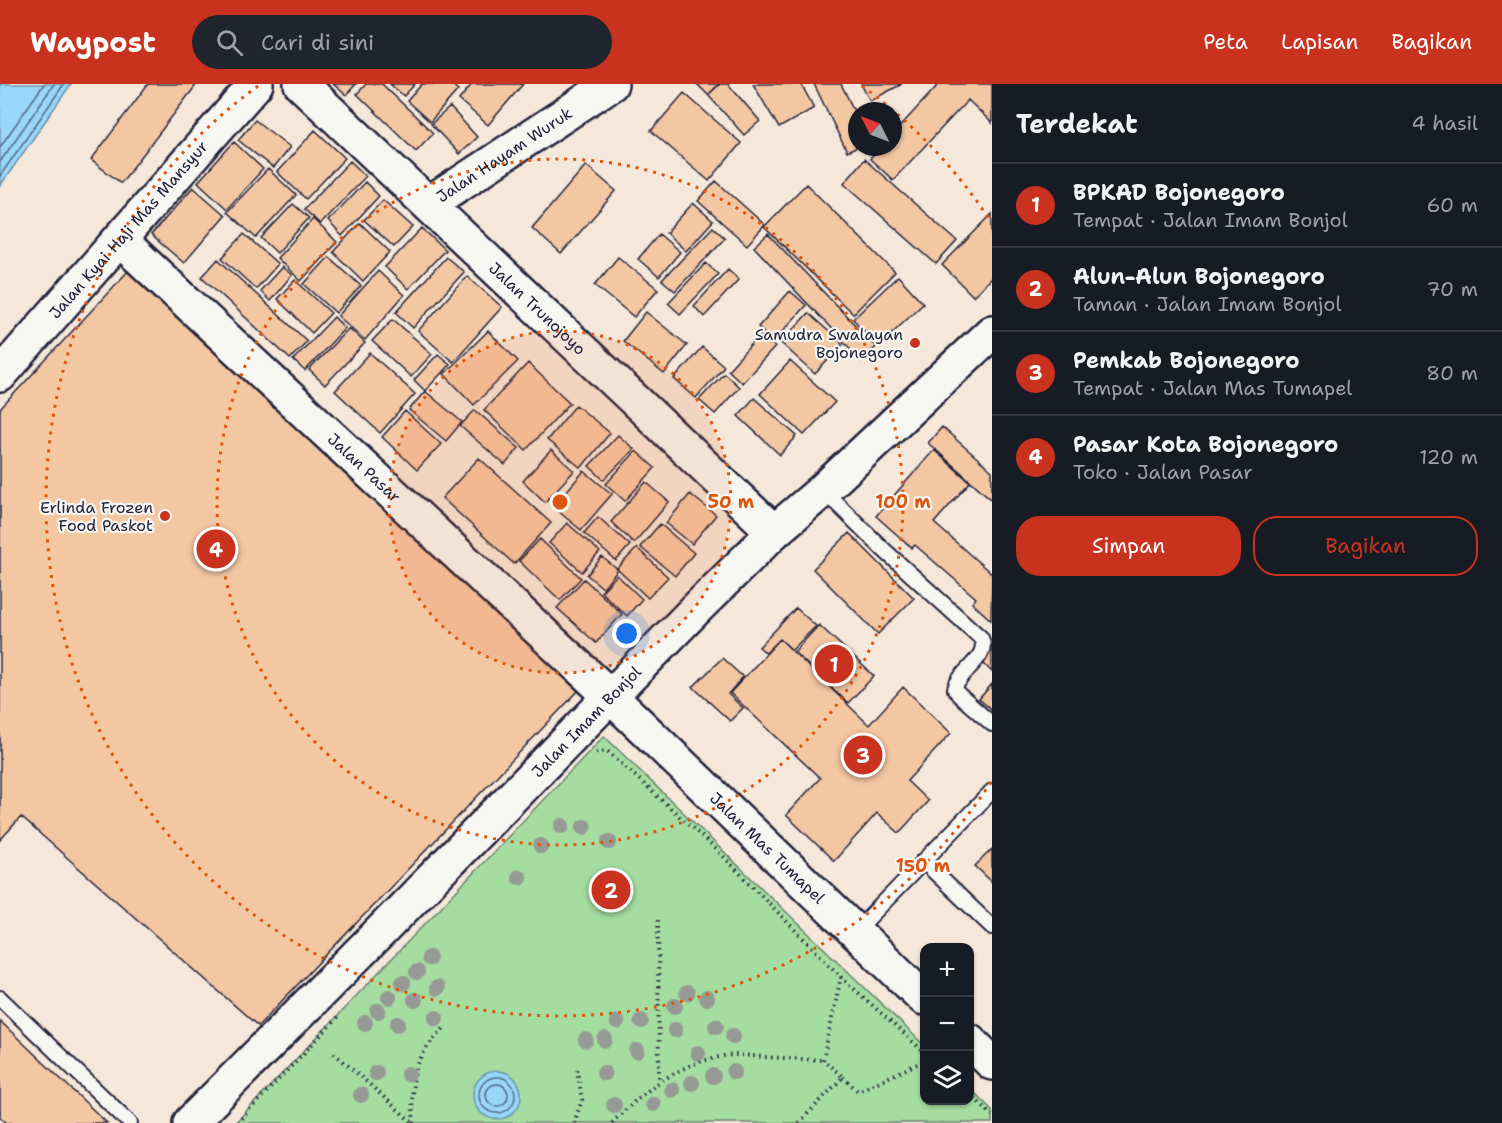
<!DOCTYPE html>
<html lang="id">
<head>
<meta charset="utf-8">
<style>
  body { margin:0; font-family:"Shantell Sans",sans-serif; background:#20242c; color:#f1f3f6 }
  .controls { position:absolute; right:18px; bottom:18px; display:grid; overflow:hidden; border-radius:12px; box-shadow:0 2px 4px #0004 }
  .controls button { width:54px; height:54px; display:grid; place-items:center; padding:0; border:0; border-bottom:2px solid #363941; background:#171b24; color:#f1f3f6; font:30px sans-serif }
  .compass { position:absolute; left:848px; top:18px; width:54px; height:54px; border-radius:50%; background:#171b24; box-shadow:0 2px 4px #0004; rotate:312deg }
  .you { position:absolute; left:627px; top:550px; width:21px; height:21px; margin:-15px; border:4px solid #fff; border-radius:50%; background:#1a73e8; box-shadow:0 0 0 9px #1a73e833 }
  .badge { display:grid; place-items:center; width:39px; height:39px; border-radius:50%; background:#c8321e; color:#fff; font-size:20px; font-weight:700 }
  .pin { position:absolute; translate:-50% -50%; border:3px solid #fff; box-shadow:0 2px 6px #0006 }
  .list { margin:0; padding:0; list-style:none }
  h2 { display:flex; justify-content:space-between; align-items:center; height:78px; margin:0; padding:0 24px; font-size:26px }
  h2 small { font-size:20px; font-weight:400; color:#9ea1a6 }
  .list li { display:grid; grid-template-columns:39px 1fr auto; gap:18px; align-items:center; box-sizing:border-box; height:84px; padding:0 24px; border-top:2px solid #363941 }
  .list b { display:block; font-size:22px; white-space:nowrap }
  .list p { margin:0; font-size:20px; white-space:nowrap; color:#9ea1a6 }
  .list em { font-size:20px; font-style:normal; color:#9ea1a6 }
  .actions { display:flex; gap:12px; padding:18px 24px }
  .actions a { flex:1; padding:14px 0; border:2px solid #c8321e; border-radius:24px; text-align:center; font-size:21px; color:#c8321e }
  .actions .main { background:#c8321e; color:#fff }
  .icon { flex:none; width:33px; height:33px; fill:none; stroke:currentColor; stroke-width:2; stroke-linecap:round; stroke-linejoin:round }
  .map { position:relative; flex:none; width:992px; height:1039px; overflow:hidden }
  header { display:flex; align-items:center; gap:36px; box-sizing:border-box; height:84px; padding:0 30px; background:#c8321e; color:#fff }
  header strong { font-size:28px }
  nav { display:flex; gap:33px; margin-inline-start:auto; font-size:21px }
  .search { width:420px; height:54px; background:#20242c; display:flex; align-items:center; gap:15px; box-sizing:border-box; padding:0 21px; border-radius:33px; color:#9ea1a6; font-size:22px }
  main { display:flex }
  aside { flex:1; background:#171b24 }
  .map>svg:first-child { display:block }
  .green { fill:#a5dda1; stroke:#64806e; stroke-width:1.5 }
  .water { fill:#99d7fa; stroke:#698fae; stroke-width:1.5 }
  .lines { fill:none; stroke-linecap:round; stroke-linejoin:round }
  .shore { stroke:#526a87; stroke-width:1.5 }
  .building { fill:#f4c7a3; stroke:#22223b; stroke-width:1.5 }
  .lane-casing { stroke:#22223b; stroke-width:18 }
  .secondary-casing { stroke:#22223b; stroke-width:38 }
  .primary-casing { stroke:#22223b; stroke-width:38 }
  .path { stroke:#22223b; stroke-width:4; stroke-dasharray:1.5 4.5; stroke-linecap:butt }
  .lane { stroke:#f6f6f2; stroke-width:14 }
  .secondary { stroke:#f6f6f2; stroke-width:33 }
  .primary { stroke:#f6f6f2; stroke-width:33 }
  .tree { fill:#969a94 }
  .ring { fill:none; stroke:#de560e; stroke-width:3; stroke-dasharray:3 6 }
  .poi-dot { fill:#c8321e; stroke:#f6f6f2; stroke-width:2 }
  .labels { text-anchor:middle; dominant-baseline:central; stroke-width:4.5; stroke-linejoin:round; paint-order:stroke }
  .street-label { font-size:16px; fill:#22223b; stroke:#f6f6f2 }
  .poi-label { font-size:16px; fill:#22223b; stroke:#f6f6f2; text-anchor:end }
  .centre { fill:#de560e; stroke:#f6f6f2; stroke-width:3 }
  .ring-label { font-size:18px; text-anchor:middle; font-weight:bold; fill:#de560e; stroke:#f6f6f2; stroke-width:4.5; stroke-linejoin:round; paint-order:stroke }
</style>
</head>
<body>
<header>
<strong>Waypost</strong>
<div class="search"><svg class="icon" aria-label="search" viewBox="0 0 24 24"><circle cx="10" cy="10" r="6"/><path d="M15 15l6 6"/></svg>Cari di sini</div>
<nav><a>Peta</a><a>Lapisan</a><a>Bagikan</a></nav>
</header>
<main>
<div class="map">
<svg width="992" height="1039" viewBox="0 0 992 1039">
  <rect width="100%" height="100%" fill="#f5e8da"/>
  <filter id="ink" filterUnits="userSpaceOnUse"><feTurbulence type="fractalNoise" baseFrequency=".0167" numOctaves="2"/><feDisplacementMap in="SourceGraphic" scale="12" xChannelSelector="R" yChannelSelector="G"/><feConvolveMatrix kernelMatrix="1 2 1 2 8 2 1 2 1" color-interpolation-filters="sRGB"/></filter>
  <g filter="url(#ink)">
    <path class="green" d="M604,652L924,961V1016H970V1004L992,1026V1039H235Z"/>
    <path class="water" d="M0,0H71L0,102Z
      M473 1011a24 24 0 1 1 48 0a24 24 0 1 1-48 0Z"/>
    <g class="lines">
      <path class="shore" d="M0,63L44,0
        M0,78L54,0
        M0,92L64,0
        M479 1011a18 18 0 1 1 36 0a18 18 0 1 1-36 0Z
        M486 1011a11 11 0 1 1 22 0a11 11 0 1 1-22 0Z"/>
    </g>
    <path class="building" d="M148,0H197L121,99L91,76Z
      M333,0H356L346,11Z
      M366,0H382L433,49L416,67L357,10Z
      M390,0H415L404,12Z
      M422,0H451L458,6L430,38L407,17Z
      M472,0H523L488,41L459,16Z
      M697,0H719L708,11Z
      M720,0H728L760,37L744,51L708,11Z
      M753,0H801L814,24L779,44Z
      M814,0H841L857,33L858,63L847,68Z
      M861,0H902L870,17Z
      M939,0H992V39L968,16L893,96L870,75L881,63H893V50Z
      M684,9L741,59L709,97L651,47Z
      M450,23L477,53L459,70L431,40Z
      M255,36L290,63L273,84L238,56Z
      M315,46L345,74L306,115L277,88Z
      M234,58L263,85L227,125L198,98Z
      M864,75L957,157L936,180L844,99Z
      M350,77L366,92L320,140L304,125Z
      M586,81L616,107L561,170L532,144Z
      M268,85L296,111L256,154L227,128Z
      M716,97L765,141L747,161L698,117Z
      M365,98L379,112L342,152L328,137Z
      M806,100L895,188L853,230L764,143Z
      M193,103L225,131L184,179L151,151Z
      M383,116L413,143L394,163L364,136Z
      M693,119L713,137L686,167L666,149Z
      M293,120L309,134L277,169L261,154Z
      M992,130V193L973,212L942,181Z
      M313,135L337,158L301,197L277,174Z
      M360,139L390,168L363,197L333,168Z
      M713,143L725,154L675,207L662,196Z
      M422,144L445,166L408,205L385,183Z
      M244,150L278,180L256,205L222,174Z
      M659,150L680,168L659,193L638,175Z
      M768,150L876,263L862,277L754,163Z
      M329,173L361,202L336,229L304,200Z
      M446,173L464,188L413,244L396,228Z
      M618,173L658,205L634,233L595,201Z
      M218,175L307,257L290,275L202,193Z
      M706,179L718,190L680,230L668,219Z
      M282,183L292,191L270,217L260,207Z
      M131,184L581,604L258,942L21,733L0,756V325Z
      M728,185L739,195L704,233L694,222Z
      M378,187L404,211L365,256L338,232Z
      M467,192L502,223L453,278L418,247Z
      M898,192L923,219L878,262L853,235Z
      M295,196L331,229L312,249L277,215Z
      M790,207L806,221L774,257L758,243Z
      M646,228L687,261L664,290L623,257Z
      M808,229L843,260L815,290L781,259Z
      M334,233L345,244L305,287L293,276Z
      M393,235L432,270L411,293L372,257Z
      M349,244L365,259L325,301L309,286Z
      M488,247L518,277L474,321L444,290Z
      M761,250L775,263L742,299L728,286Z
      M702,263L724,282L696,314L674,295Z
      M370,269L415,310L380,349L335,307Z
      M438,270L450,280L425,307L414,296Z
      M790,277L835,318L804,351L760,310Z
      M528,279L570,319L526,366L484,326Z
      M724,289L739,303L715,330L699,316Z
      M425,307L462,338L446,357L409,326Z
      M754,314L797,352L780,371L738,332Z
      M576,321L610,349L581,384L547,356Z
      M475,326L519,364L505,381L460,342Z
      M405,327L441,360L417,386L382,353Z
      M942,343L992,387V416L928,359Z
      M618,351L634,365L604,396L589,382Z
      M551,366L574,387L545,418L523,397Z
      M934,366L970,398L934,439L992,490L991,536L972,519L976,514L915,461L912,464L876,432Z
      M636,367L655,384L625,417L606,400Z
      M479,374L551,439L514,480L442,414Z
      M584,387L612,410L581,446L553,423Z
      M646,398L669,418L634,459L611,438Z
      M690,410L716,431L692,460L666,439Z
      M598,433L630,461L616,477L584,449Z
      M567,439L600,468L582,488L549,459Z
      M660,440L694,469L675,492L640,463Z
      M849,449L914,514L878,550L813,485Z
      M540,455L581,494L560,516L519,477Z
      M637,464L668,493L648,514L617,485Z
      M602,473L618,486L603,504L587,491Z
      M617,491L642,515L627,532L601,508Z
      M584,495L622,530L596,559L557,524Z
      M796,524L816,542L792,566L780,555L766,569L759,563Z
      M819,541L874,592L848,619L794,568Z
      M780,555L869,641L903,603L951,649L907,697L928,717L899,749L877,729L834,777L786,731L820,694L730,609Z
      M992,561V588L979,575Z
      M722,574L743,593L728,610L743,624L730,637L693,603Z
      M992,600V626L979,615Z
      M992,765V798L975,782Z
      M0,937L107,1039H7L0,1033Z"/>
    <g class="lines">
      <g class="lane-casing">
        <path id="lane" d="M823,406L883,465L981,554C991,573 959,586 955,605L959,611L992,640
          M923,777L992,843
          M855,848L992,707
          M0,914L130,1039"/>
      </g>
      <g class="secondary-casing">
        <g id="secondary">
          <path id="s1" d="M301,0L774,448"/>
          <path id="s2" d="M429,120L611,0"/>
          <path id="s3" d="M120,156L610,612L924,914"/>
          <path d="M970,957L992,979"/>
          <path id="s4" d="M190,1039L384,844L696,525L774,448L823,406L992,248"/>
        </g>
      </g>
      <g class="primary-casing">
        <g id="primary">
          <path id="s5" d="M0,291L256,0"/>
        </g>
      </g>
      <path class="path" d="M596,668L607,667L612,671L721,770L841,893L924,968
        M658,836L659,997
        M334,969L413,1039
        M843,993L858,1007L924,977
        M970,1010L992,1031
        M237,1039L340,931
        M414,1039C411,1011 410,989 426,965C431,957 439,950 445,943
        M574,1039L582,1016L577,984
        M612,1039C645,1005 685,974 735,971C744,971 754,972 763,973C783,974 803,975 823,976
        M799,1039L843,993L823,976L841,893"/>
      <use href="#lane" class="lane"/>
      <use href="#secondary" class="secondary"/>
      <use href="#primary" class="primary"/>
    </g>
    <g class="tree">
      <circle cx="562" cy="742" r="8"/>
      <circle cx="584" cy="743" r="8"/>
      <circle cx="609" cy="758" r="8"/>
      <circle cx="541" cy="762" r="8"/>
      <circle cx="519" cy="793" r="8"/>
      <circle cx="429" cy="874" r="8"/>
      <circle cx="417" cy="888" r="8"/>
      <circle cx="403" cy="899" r="8"/>
      <circle cx="437" cy="904" r="8"/>
      <circle cx="687" cy="909" r="8"/>
      <circle cx="389" cy="913" r="8"/>
      <circle cx="707" cy="914" r="8"/>
      <circle cx="415" cy="916" r="8"/>
      <circle cx="675" cy="922" r="8"/>
      <circle cx="378" cy="927" r="8"/>
      <circle cx="436" cy="934" r="8"/>
      <circle cx="641" cy="937" r="8"/>
      <circle cx="617" cy="938" r="8"/>
      <circle cx="365" cy="939" r="8"/>
      <circle cx="398" cy="940" r="8"/>
      <circle cx="716" cy="942" r="8"/>
      <circle cx="675" cy="946" r="8"/>
      <circle cx="733" cy="952" r="8"/>
      <circle cx="586" cy="956" r="8"/>
      <circle cx="605" cy="956" r="8"/>
      <circle cx="637" cy="967" r="8"/>
      <circle cx="698" cy="969" r="8"/>
      <circle cx="734" cy="988" r="8"/>
      <circle cx="376" cy="989" r="8"/>
      <circle cx="604" cy="989" r="8"/>
      <circle cx="408" cy="990" r="8"/>
      <circle cx="713" cy="992" r="8"/>
      <circle cx="692" cy="999" r="8"/>
      <circle cx="672" cy="1006" r="8"/>
      <circle cx="361" cy="1011" r="8"/>
      <circle cx="653" cy="1020" r="8"/>
      <circle cx="614" cy="1021" r="8"/>
    </g>
  </g>
  <circle cx="560" cy="418" r="171" fill="#de560e" fill-opacity=".12"/>
  <g class="ring">
    <circle cx="560" cy="418" r="171"/>
    <circle cx="560" cy="418" r="343"/>
    <path d="M991 698A514 514 0 1 1 258 2M862 2A514 514 0 0 1 991 138"/>
  </g>
  <g class="poi-dot">
    <circle cx="915" cy="259" r="6"/>
    <circle cx="165" cy="432" r="6"/>
  </g>
  <g class="labels">
    <g class="street-label">
      <text stroke="none"><textPath href="#s2" startOffset="90">Jalan Hayam Wuruk</textPath></text>
      <text stroke="none"><textPath href="#s5" startOffset="194">Jalan Kyai Haji Mas Mansyur</textPath></text>
      <text stroke="none"><textPath href="#s1" startOffset="326">Jalan Trunojoyo</textPath></text>
      <text stroke="none"><textPath href="#s3" startOffset="334">Jalan Pasar</textPath></text>
      <text stroke="none"><textPath href="#s4" startOffset="564">Jalan Imam Bonjol</textPath></text>
      <text stroke="none"><textPath href="#s3" startOffset="888">Jalan Mas Tumapel</textPath></text>
    </g>
    <g class="poi-label">
      <text x="903" y="250">Samudra Swalayan<tspan x="903" dy="18">Bojonegoro</tspan></text>
      <text x="153" y="423">Erlinda Frozen<tspan x="153" dy="18">Food Paskot</tspan></text>
    </g>
  </g>
  <circle cx="560" cy="418" r="9" class="centre"/>
  <g class="ring-label">
    <text x="731" y="424">50 m</text>
    <text x="903" y="424">100 m</text>
    <text x="923" y="788">150 m</text>
  </g>
</svg>
<div class="controls">
<button>+</button>
<button>−</button>
<button><svg class="icon" aria-label="layers" viewBox="0 0 24 24"><path d="M12 4l9 5-9 5-9-5zM3 14l9 5 9-5"/></svg></button>
</div>
<svg class="compass" viewBox="-18 -18 36 36"><path d="M0-13l5 13h-10z" fill="#e53935"/><path d="M0 13l5-13h-10z" fill="#9ea1a6"/></svg>
<div class="you"></div>
<div class="pin badge" style="left:834px;top:580px">1</div>
<div class="pin badge" style="left:611px;top:806px">2</div>
<div class="pin badge" style="left:863px;top:671px">3</div>
<div class="pin badge" style="left:216px;top:465px">4</div>
</div>
<aside>
<h2>Terdekat<small>4 hasil</small></h2>
<ul class="list">
<li><span class="badge">1</span><div><b>BPKAD Bojonegoro</b><p>Tempat · Jalan Imam Bonjol</p></div><em>60 m</em></li>
<li><span class="badge">2</span><div><b>Alun-Alun Bojonegoro</b><p>Taman · Jalan Imam Bonjol</p></div><em>70 m</em></li>
<li><span class="badge">3</span><div><b>Pemkab Bojonegoro</b><p>Tempat · Jalan Mas Tumapel</p></div><em>80 m</em></li>
<li><span class="badge">4</span><div><b>Pasar Kota Bojonegoro</b><p>Toko · Jalan Pasar</p></div><em>120 m</em></li>
</ul>
<div class="actions"><a class="main">Simpan</a><a>Bagikan</a></div>
</aside>
</main>
</body>
</html>
